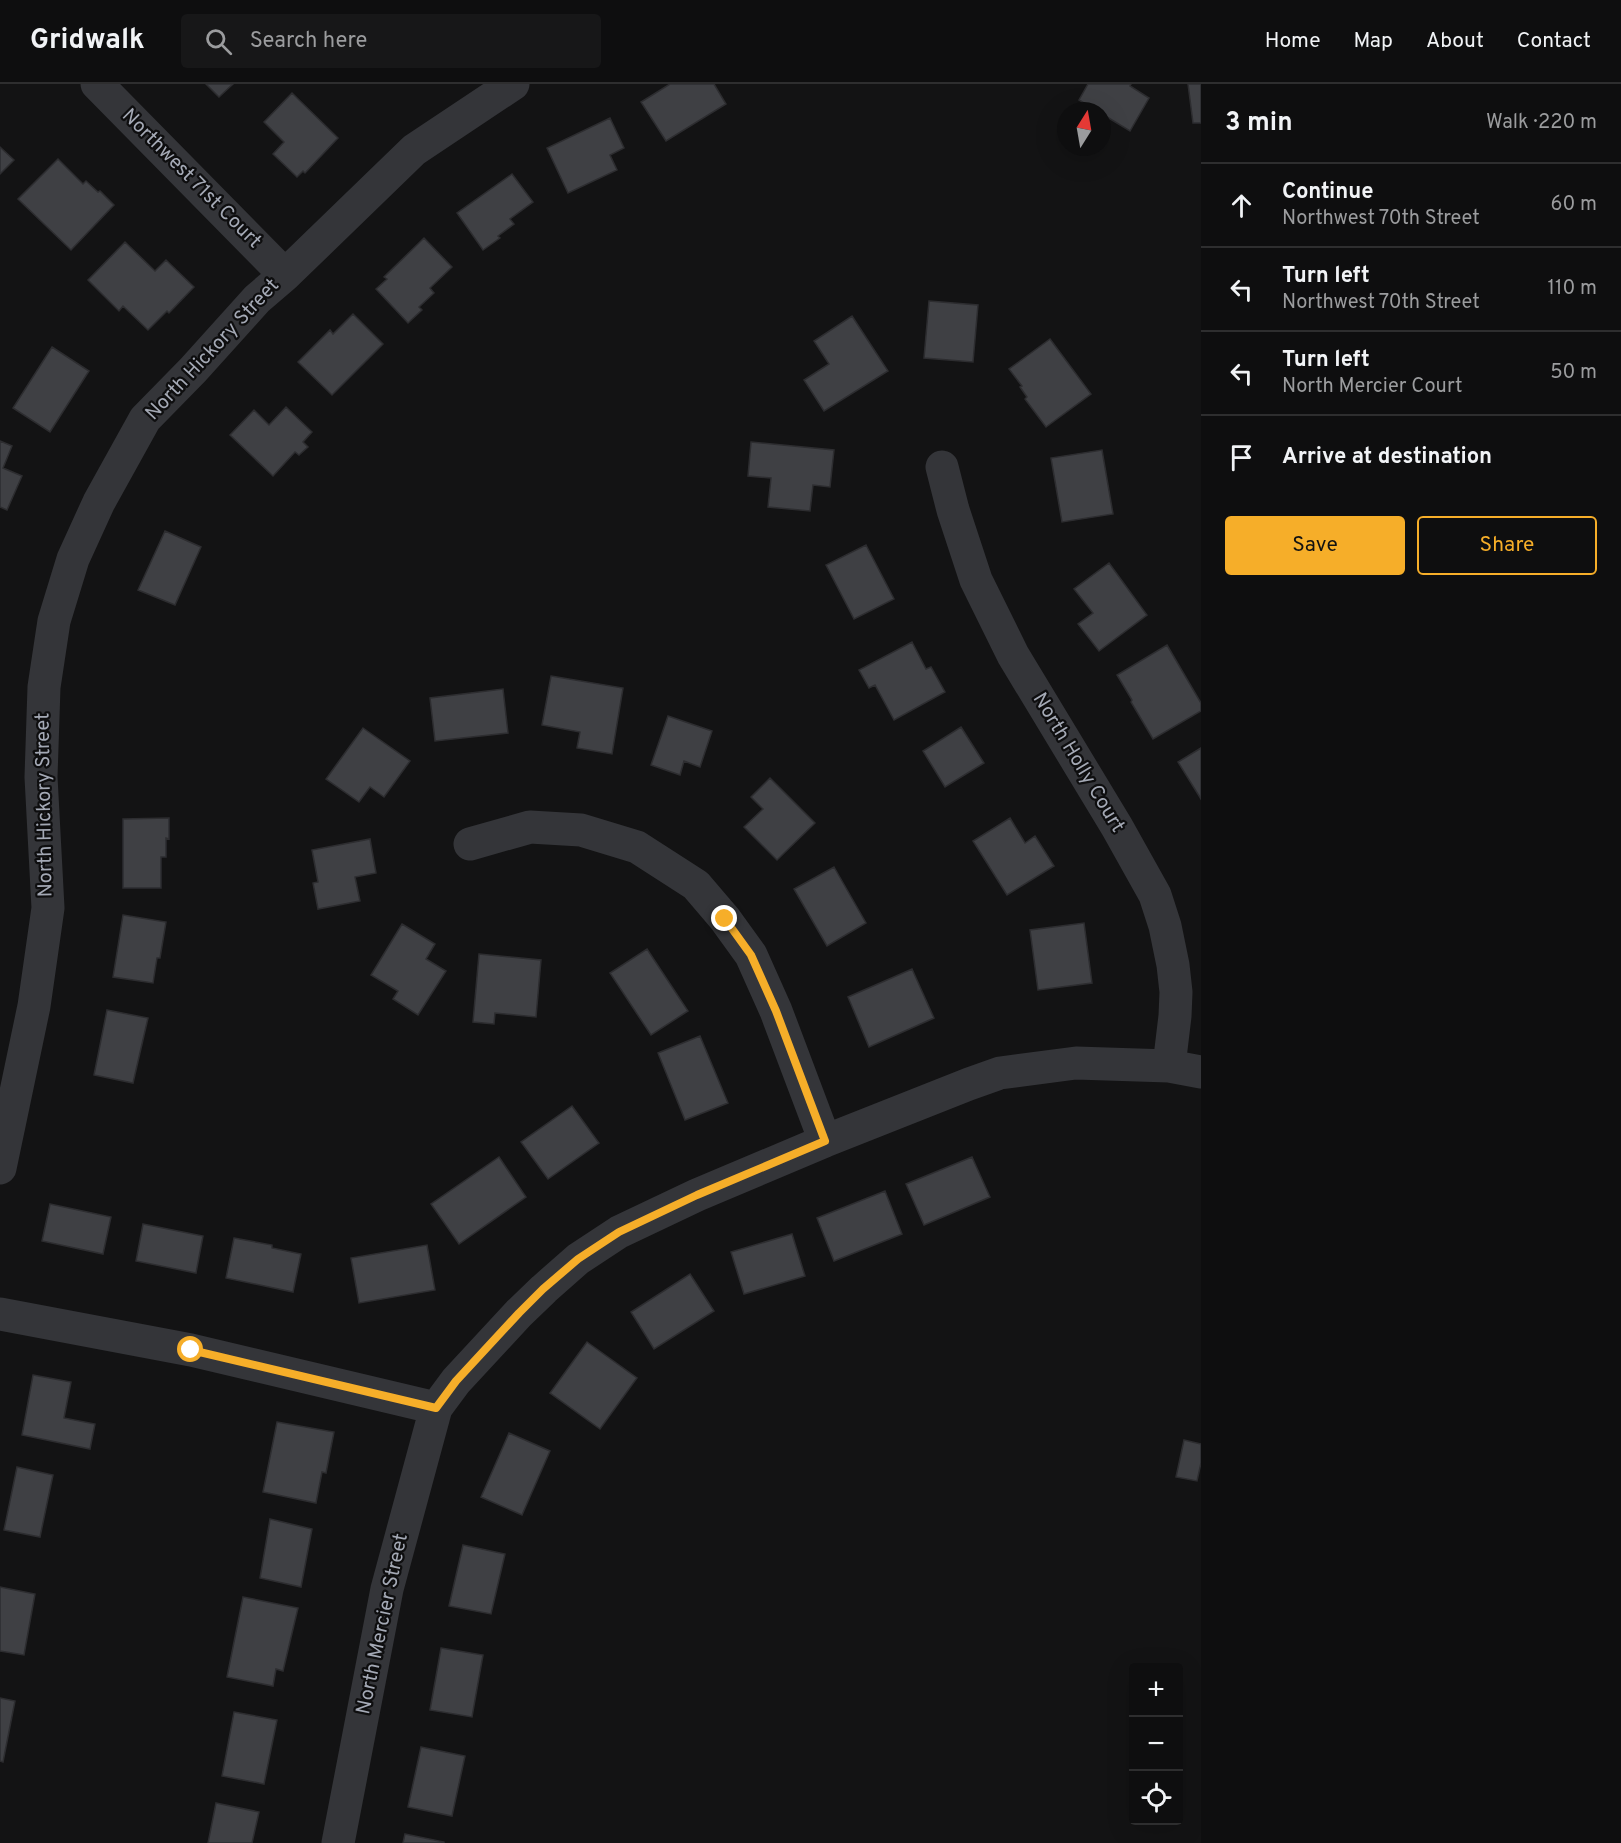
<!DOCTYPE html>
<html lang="en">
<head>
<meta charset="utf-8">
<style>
  body { margin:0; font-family:Overpass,sans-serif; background:#171718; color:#f1f3f6 }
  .controls { position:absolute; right:18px; bottom:18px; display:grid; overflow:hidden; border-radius:6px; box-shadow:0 6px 24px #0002 }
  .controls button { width:54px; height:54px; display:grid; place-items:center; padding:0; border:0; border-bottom:2px solid #2e2e2f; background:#0e0e0f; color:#f1f3f6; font:30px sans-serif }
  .compass { position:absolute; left:1057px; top:18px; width:54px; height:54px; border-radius:50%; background:#0e0e0f; box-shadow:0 6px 24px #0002; rotate:11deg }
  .stop { position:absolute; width:18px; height:18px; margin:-14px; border:4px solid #f6ae29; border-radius:50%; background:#fff }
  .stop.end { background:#f6ae29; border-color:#fff; box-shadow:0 2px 6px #0008 }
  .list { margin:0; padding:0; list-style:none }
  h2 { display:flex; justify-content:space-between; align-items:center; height:78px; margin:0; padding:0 24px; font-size:26px }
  h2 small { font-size:20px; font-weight:400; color:#9b9c9e }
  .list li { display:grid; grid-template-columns:39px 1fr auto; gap:18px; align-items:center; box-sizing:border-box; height:84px; padding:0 24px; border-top:2px solid #2e2e2f }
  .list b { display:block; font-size:22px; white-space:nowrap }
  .list p { margin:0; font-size:20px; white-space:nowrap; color:#9b9c9e }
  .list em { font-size:20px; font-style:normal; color:#9b9c9e }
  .actions { display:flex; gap:12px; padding:18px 24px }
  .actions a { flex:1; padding:14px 0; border:2px solid #f6ae29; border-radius:6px; text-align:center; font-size:21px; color:#f6ae29 }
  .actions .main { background:#f6ae29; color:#111 }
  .icon { flex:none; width:33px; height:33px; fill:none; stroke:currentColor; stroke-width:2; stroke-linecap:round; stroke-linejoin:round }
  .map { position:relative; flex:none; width:1201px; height:1759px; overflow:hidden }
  header { display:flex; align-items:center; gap:36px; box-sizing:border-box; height:84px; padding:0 30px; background:#0e0e0f; border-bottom:2px solid #2e2e2f }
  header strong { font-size:28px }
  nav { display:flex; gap:33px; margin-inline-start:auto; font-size:21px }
  .search { width:420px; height:54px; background:#171718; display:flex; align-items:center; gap:15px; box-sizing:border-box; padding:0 21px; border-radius:6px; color:#9b9c9e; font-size:22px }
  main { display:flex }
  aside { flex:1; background:#0e0e0f }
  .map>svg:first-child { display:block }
  .building { fill:#3f4044; stroke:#2d2d30; stroke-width:1.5 }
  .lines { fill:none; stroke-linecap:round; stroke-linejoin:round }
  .minor { stroke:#343539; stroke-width:33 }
  .route { stroke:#f6ae29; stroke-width:8 }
  .labels { text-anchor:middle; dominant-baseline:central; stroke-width:4.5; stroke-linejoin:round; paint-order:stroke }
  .street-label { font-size:20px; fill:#a4a9b5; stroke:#0e0e0f }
</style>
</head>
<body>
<header>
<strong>Gridwalk</strong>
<div class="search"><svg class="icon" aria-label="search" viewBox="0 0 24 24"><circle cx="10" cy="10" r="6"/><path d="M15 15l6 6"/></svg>Search here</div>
<nav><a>Home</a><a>Map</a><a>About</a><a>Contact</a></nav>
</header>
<main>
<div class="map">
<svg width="1201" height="1759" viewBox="0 0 1201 1759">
  <rect width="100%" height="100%" fill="#131314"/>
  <path class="building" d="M206,0H233L219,13Z
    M670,0H714L726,20L666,57L641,18Z
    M1088,0H1131L1130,2L1149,14L1130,47L1102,30V27H1097L1079,16Z
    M1188,0H1201V39H1193Z
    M292,9L338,54L305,89L303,87L297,93L273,70L284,58L264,38Z
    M610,34L624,64L610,71L617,86L568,109L547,64Z
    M0,63L14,76L0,90Z
    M58,75L83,100L86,97L98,108L100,107L114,121L71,166L18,115Z
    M512,90L533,118L510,135L514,140L498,152L500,154L483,166L457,129Z
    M424,154L452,183L430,204L434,209L419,223L422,226L408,239L376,205L387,195L384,193Z
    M125,158L155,187L166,176L194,203L169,229L167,227L148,246L123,222L119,227L88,196Z
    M929,217L978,221L973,278L924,274Z
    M353,230L383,260L332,311L298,278L330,246L333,250Z
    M852,232L888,287L824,327L804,296L829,280L814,257Z
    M1050,255L1091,310L1046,343L1025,315L1027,313L1020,303L1022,302L1009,285Z
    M52,263L89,287L50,348L13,324Z
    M286,323L312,348L303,358L308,363L299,371L295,368L273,392L230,351L254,326L269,341Z
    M0,357L12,362L3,384L22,392L7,426L0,423Z
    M751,358L834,366L830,403L813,401L810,427L768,423L771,394L748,392Z
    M1102,366L1113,430L1062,438L1051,374Z
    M165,447L201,463L175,521L138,506Z
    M866,461L894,515L854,535L826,481Z
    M1109,479L1147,531L1099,567L1078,540L1093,529L1074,505Z
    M912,558L926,585L931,583L945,608L894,636L875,601L869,604L859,586Z
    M1167,561L1201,619V627L1153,655L1131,618L1132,616L1117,591Z
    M551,592L623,604L612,670L577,664L580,648L542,641Z
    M503,605L508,649L435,657L430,614Z
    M668,632L712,647L700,683L684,677L680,691L651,681Z
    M961,643L984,679L945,703L923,667Z
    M363,644L410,677L384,713L370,703L359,718L326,695Z
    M1201,664V715L1178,678Z
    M770,694L815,739L777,776L744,743L763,725L751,713Z
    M169,734V755L166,754V773H161V804H123V735Z
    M1010,734L1025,759L1035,752L1054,782L1007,811L973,757Z
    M370,755L376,789L355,793L360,817L318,825L313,799L318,798L312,766Z
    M834,783L866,839L827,862L794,805Z
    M123,831L166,838L160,874H157L153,899L113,893Z
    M1084,839L1092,899L1038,906L1030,846Z
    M402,840L435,860L426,875L446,887L418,931L393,915L398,907L371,891Z
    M647,865L688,927L651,951L610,889Z
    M479,870L541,876L536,933L495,929L494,940L473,938Z
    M912,885L934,934L869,963L848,913Z
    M107,926L148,934L133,999L94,991Z
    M700,952L728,1019L685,1036L658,969Z
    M572,1022L599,1059L548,1095L521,1058Z
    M499,1073L526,1113L459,1160L431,1120Z
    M972,1073L990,1113L924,1141L906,1100Z
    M885,1107L902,1150L834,1177L817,1134Z
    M50,1120L111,1133L103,1170L42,1157Z
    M143,1140L203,1152L196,1189L136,1177Z
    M792,1150L805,1192L744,1210L731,1168Z
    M234,1154L272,1161V1164L301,1170L293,1208L226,1194Z
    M427,1161L435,1206L359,1219L351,1174Z
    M690,1190L714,1227L654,1265L631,1228Z
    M587,1258L637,1294L600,1345L550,1309Z
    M33,1291L71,1298L64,1334L95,1340L90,1365L22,1351Z
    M277,1338L334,1348L326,1389L322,1388L316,1419L263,1408Z
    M509,1349L550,1367L522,1431L481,1413Z
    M1184,1356L1201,1360V1379L1197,1397L1176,1393Z
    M17,1383L53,1391L40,1453L4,1446Z
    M270,1435L312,1445L301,1503L260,1494Z
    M463,1461L505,1470L491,1530L449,1522Z
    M0,1503L35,1510L24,1571L0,1567Z
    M243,1513L298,1524L283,1587L276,1585L273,1602L227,1593Z
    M441,1564L483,1571L472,1633L430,1626Z
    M0,1614L15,1617L3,1678L0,1677Z
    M234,1628L277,1636L264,1700L222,1692Z
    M421,1663L465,1672L452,1732L408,1723Z
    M216,1719L259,1728L252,1759H208Z
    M405,1750L444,1758V1759H403Z"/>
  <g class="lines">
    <path class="minor" d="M97,0L285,191
      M942,383L953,426L976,496L1013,571L1117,743L1155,811L1165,842L1173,881L1176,908L1175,932L1169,982
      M470,760L530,743L581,746L637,763L696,801L725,835L751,871L776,927L825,1057
      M0,1084L34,922L48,824L41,693L44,603L54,537L73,475L99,418L145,335L193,286L257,215L285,191L414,66L513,0
      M0,1230L191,1266L436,1324
      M338,1759L387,1505L436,1324L456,1297L519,1229L544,1205L578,1175L619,1148L697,1111L825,1057L969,1000L1000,989L1076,979L1169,982L1201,988"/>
  </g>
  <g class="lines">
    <path class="route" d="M191,1266L436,1324L456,1297L519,1229L543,1205L578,1175L619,1148L697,1111L825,1057L776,927L751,871L725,835"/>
  </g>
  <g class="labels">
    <g class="street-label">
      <text transform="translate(191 95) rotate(45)">Northwest 71st Court</text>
      <text transform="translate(213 266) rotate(-47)">North Hickory Street</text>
      <text transform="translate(1078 679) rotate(59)">North Holly Court</text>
      <text transform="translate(45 721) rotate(-91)">North Hickory Street</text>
      <text transform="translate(383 1540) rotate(-78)">North Mercier Street</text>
    </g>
  </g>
</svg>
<div class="controls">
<button>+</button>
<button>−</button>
<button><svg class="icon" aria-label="locate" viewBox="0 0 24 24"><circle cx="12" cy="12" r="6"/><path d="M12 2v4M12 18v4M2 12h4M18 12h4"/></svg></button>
</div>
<svg class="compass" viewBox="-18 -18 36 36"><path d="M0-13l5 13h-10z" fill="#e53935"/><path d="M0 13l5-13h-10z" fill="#9b9c9e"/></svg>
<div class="stop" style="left:191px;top:1266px"></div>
<div class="stop end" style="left:725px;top:835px"></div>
</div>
<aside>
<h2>3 min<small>Walk · 220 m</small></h2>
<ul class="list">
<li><svg class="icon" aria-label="ahead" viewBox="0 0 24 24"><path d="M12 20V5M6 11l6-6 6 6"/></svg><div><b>Continue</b><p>Northwest 70th Street</p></div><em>60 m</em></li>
<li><svg class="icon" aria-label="left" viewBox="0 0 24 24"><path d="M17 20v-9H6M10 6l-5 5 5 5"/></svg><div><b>Turn left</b><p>Northwest 70th Street</p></div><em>110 m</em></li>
<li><svg class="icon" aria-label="left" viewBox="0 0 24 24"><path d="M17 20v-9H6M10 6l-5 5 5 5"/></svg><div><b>Turn left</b><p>North Mercier Court</p></div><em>50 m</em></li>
<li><svg class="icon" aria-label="arrive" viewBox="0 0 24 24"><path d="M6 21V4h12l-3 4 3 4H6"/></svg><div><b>Arrive at destination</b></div></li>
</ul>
<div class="actions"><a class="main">Save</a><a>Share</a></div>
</aside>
</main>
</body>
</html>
